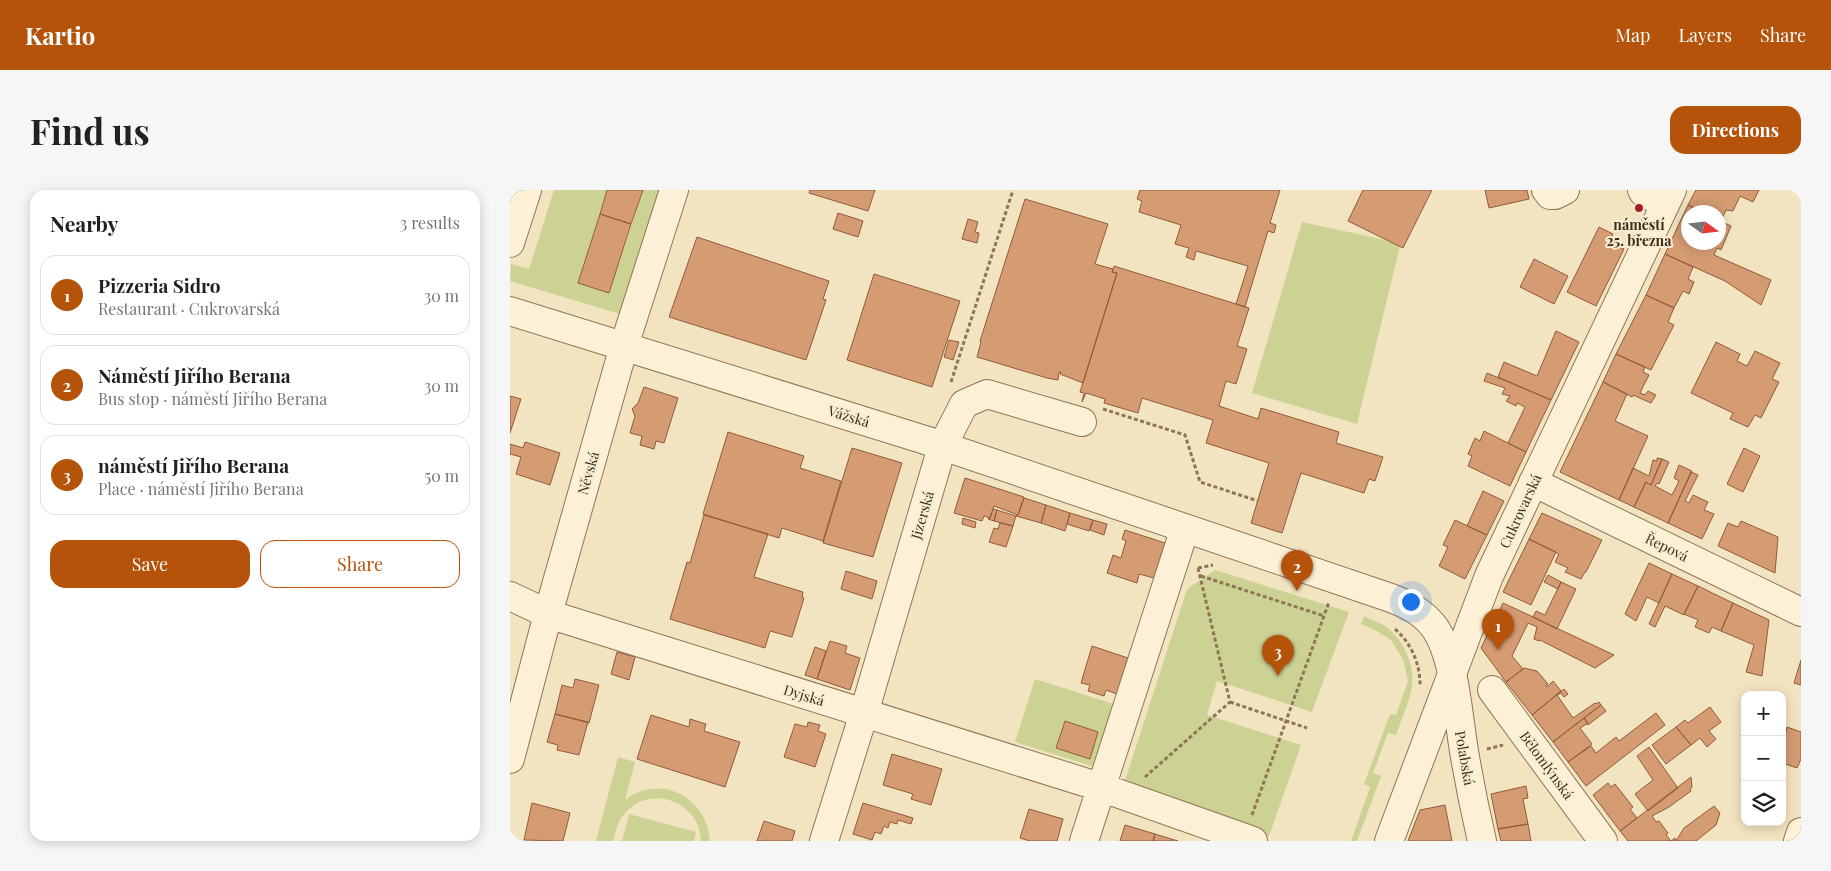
<!DOCTYPE html>
<html lang="en">
<head>
<meta charset="utf-8">
<style>
  body { margin:0; font-family:"Playfair Display",serif; background:#f6f6f6; color:#202124 }
  .controls { position:absolute; right:15px; bottom:15px; display:grid; overflow:hidden; border-radius:10px; box-shadow:0 2px 12px #0003 }
  .controls button { width:45px; height:45px; display:grid; place-items:center; padding:0; border:0; border-bottom:1px solid #e0e0e0; background:#fff; color:#202124; font:25px sans-serif }
  .compass { position:absolute; left:1171px; top:15px; width:45px; height:45px; border-radius:50%; background:#fff; box-shadow:0 2px 12px #0003; rotate:104deg }
  .you { position:absolute; left:900px; top:411px; width:18px; height:18px; margin:-12px; border:4px solid #fff; border-radius:50%; background:#1a73e8; box-shadow:0 0 0 8px #1a73e833 }
  .badge { display:grid; place-items:center; width:32px; height:32px; border-radius:50%; background:#b45309; color:#fff; font-size:16px; font-weight:700 }
  .pin { position:absolute; translate:-50% -41px; filter:drop-shadow(0 1px 2px #0008) }
  .pin::after { content:''; position:absolute; top:26px; width:18px; height:15px; background:inherit; clip-path:polygon(0 0,100% 0,50% 100%) }
  .list { margin:0; padding:0; list-style:none }
  h2 { display:flex; justify-content:space-between; align-items:center; height:65px; margin:0; padding:0 20px; font-size:21px }
  h2 small { font-size:16px; font-weight:400; color:#757577 }
  .list li { display:grid; grid-template-columns:32px 1fr auto; gap:15px; align-items:center; box-sizing:border-box; height:80px; margin:0 10px 10px; padding:0 10px; border:1px solid #e0e0e0; border-radius:15px }
  .list b { display:block; font-size:19px; white-space:nowrap }
  .list p { margin:0; font-size:16px; white-space:nowrap; color:#757577 }
  .list em { font-size:16px; font-style:normal; color:#757577 }
  .actions { display:flex; gap:10px; padding:15px 20px }
  .actions a { flex:1; padding:11px 0; border:1px solid #b45309; border-radius:15px; text-align:center; font-size:18px; color:#b45309 }
  .actions .main { background:#b45309; color:#fff }
  .icon { flex:none; width:28px; height:28px; fill:none; stroke:currentColor; stroke-width:2; stroke-linecap:round; stroke-linejoin:round }
  .map { position:relative; flex:none; width:1291px; height:651px; overflow:hidden; border-radius:15px }
  header { display:flex; align-items:center; gap:30px; box-sizing:border-box; height:70px; padding:0 25px; background:#b45309; color:#fff }
  header strong { font-size:24px }
  nav { display:flex; gap:28px; margin-inline-start:auto; font-size:18px }
  .intro { display:flex; align-items:center; justify-content:space-between; box-sizing:border-box; height:120px; padding:0 30px }
  h1 { margin:0; font-size:35px }
  .button { padding:12px 22px; border-radius:15px; background:#b45309; color:#fff; font-size:18px; font-weight:700 }
  main { display:flex; gap:30px; padding:0 30px }
  aside { flex:1; background:#fff; border-radius:15px; box-shadow:0 2px 12px #0003 }
  .map>svg:first-child { display:block }
  .green { fill:#ccd294; fill-rule:evenodd }
  .building { fill:#d59b73; stroke:#915b39 }
  .lines { fill:none; stroke-linecap:round; stroke-linejoin:round }
  .minor-casing { stroke:#8f7456; stroke-width:30 }
  .path { stroke:#8f7456; stroke-width:3; stroke-dasharray:4 2.5; stroke-linecap:butt }
  .minor { stroke:#fcf1d6; stroke-width:28 }
  .poi-dot { fill:#a51f21; stroke:#f9eed2; stroke-width:2 }
  .labels { text-anchor:middle; dominant-baseline:central; stroke-width:4; stroke-linejoin:round; paint-order:stroke }
  .poi-label { font-size:14px; font-weight:bold; fill:#3d2c1c; stroke:#f9eed2 }
  .street-label { font-size:14px; fill:#3d2c1c; stroke:#f9eed2 }
</style>
</head>
<body>
<header>
<strong>Kartio</strong>
<nav><a>Map</a><a>Layers</a><a>Share</a></nav>
</header>
<div class="intro"><h1>Find us</h1><a class="button">Directions</a></div>
<main>
<aside>
<h2>Nearby<small>3 results</small></h2>
<ul class="list">
<li><span class="badge">1</span><div><b>Pizzeria Sidro</b><p>Restaurant · Cukrovarská</p></div><em>30 m</em></li>
<li><span class="badge">2</span><div><b>Náměstí Jiřího Berana</b><p>Bus stop · náměstí Jiřího Berana</p></div><em>30 m</em></li>
<li><span class="badge">3</span><div><b>náměstí Jiřího Berana</b><p>Place · náměstí Jiřího Berana</p></div><em>50 m</em></li>
</ul>
<div class="actions"><a class="main">Save</a><a>Share</a></div>
</aside>
<div class="map">
<svg width="1291" height="651" viewBox="0 0 1291 651">
  <rect width="100%" height="100%" fill="#f3e4c1"/>
  <path class="green" d="M44,0H97L68,93L109,73L133,0H150L110,124L0,91L1,74L19,79Z
    M792,32L880,51L890,56L847,234L742,203Z
    M705,380L839,422L802,522L707,491L697,525L791,555L759,646L751,648L612,600L677,399Z
    M854,426C861,430 869,432 875,436C894,450 907,477 901,501C898,516 891,530 886,545L878,543L863,583L871,586L847,651H841L860,597L854,594L880,524L886,525L898,491L893,470L881,450L863,439L851,434Z
    M525,489L604,514L584,577L505,552ZM555,531L588,542L580,569L546,558Z
    M108,567L125,572L115,610C121,606 127,601 135,600C169,592 198,618 200,651H191C190,612 141,593 115,623C108,631 106,641 103,651H86Z
    M119,624L186,642L184,651H112Z"/>
  <path class="building" d="M97,0H133L121,34L90,24Z
    M300,0H365L358,21L299,3Z
    M630,0H770L760,33L766,35L764,43L758,41L735,117L726,114L738,76L686,61L684,70L676,67L679,58L665,54L671,35L629,22L632,11L627,9Z
    M853,0H922L893,58L838,31Z
    M975,0H1017L1019,9L979,18Z
    M1186,0H1249L1243,12L1230,6L1223,21L1216,20L1211,31L1208,30V22H1193L1178,15Z
    M515,9L598,34L585,74L603,79L602,82L607,83L573,193L550,184L551,182H549L548,190L537,188L467,167L471,152L470,151Z
    M1178,15L1193,22H1178V52H1208V30L1221,36L1211,60L1207,58L1204,65L1261,90L1251,115L1215,91L1155,64Z
    M328,23L353,31L348,47L323,39Z
    M90,24L121,34L99,103L68,93Z
    M458,29L468,32L465,42L469,43L467,53L452,49Z
    M1089,37L1103,44L1099,52L1114,59L1086,116L1057,102Z
    M187,47L319,91L313,109L316,110L296,170L159,127Z
    M1155,64L1183,77L1178,89L1184,92L1179,104L1173,101L1164,118L1136,105Z
    M1024,69L1058,86L1044,114L1010,97Z
    M604,76L739,118L727,156L737,159L726,194L716,191L709,216L748,229L751,218L829,242L826,253L873,267L865,291L859,289L854,303L791,283L772,343L741,333L759,273L696,253L703,230L632,208L628,223L594,213L595,209L576,203L572,212L574,203L570,202L607,83L602,82Z
    M364,84L450,111L422,197L337,170Z
    M1136,105L1164,118L1158,132L1164,135L1141,180L1106,164Z
    M1046,141L1069,152L1041,210L988,187L994,172L1027,186Z
    M439,150L449,152L443,170L434,167Z
    M1206,152L1230,164L1227,171L1237,176L1245,161L1270,173L1262,189L1269,192L1251,228L1245,225L1238,237L1220,229L1223,223L1181,203Z
    M1106,164L1135,177L1133,182L1139,185L1130,203L1135,205L1138,201L1146,205L1141,213L1123,205L1122,207L1093,192Z
    M977,183L1041,210L1016,262L998,253L1015,217L1007,213L1006,216L996,211L1000,206L992,204L995,198L974,191Z
    M1093,192L1117,204L1105,231L1138,246L1109,310L1050,282Z
    M134,197L168,208L154,253L146,251L144,259L130,255L132,246L120,243L125,226L122,219L128,213Z
    M0,206L11,209L0,243Z
    M974,241L1016,262L1000,296L958,276L962,266L958,264L965,248L970,251Z
    M218,242L294,266L290,278L331,291L313,351L272,338L269,348L193,324Z
    M15,252L50,263L40,295L6,284L11,267L0,264V254L13,258Z
    M342,258L392,273L363,367L313,353Z
    M1234,258L1250,266L1233,302L1217,294Z
    M1147,268L1152,269L1141,295L1136,292L1124,317L1109,310L1123,278L1139,286L1143,270L1147,271Z
    M1152,269L1159,272L1149,294L1147,293L1145,296L1162,305L1169,291L1164,288L1169,275L1182,281L1158,333L1124,317L1136,292L1141,295Z
    M1181,282L1188,285L1175,311L1179,313L1183,305L1198,312L1194,320L1204,324L1192,349L1158,333Z
    M455,288L514,307L508,325L484,316L480,328L474,326L472,331L444,323Z
    M973,301L994,311L977,345L957,336Z
    M514,308L536,315L531,333L506,326L507,324L508,325Z
    M536,315L560,323L555,341L531,333Z
    M483,319L487,320L484,331L478,329L480,328Z
    M487,320L506,326L503,336L484,331Z
    M560,323L583,330L579,341L557,334Z
    M1032,323L1092,350L1076,382H1075L1071,389L1055,382L1058,378L1045,372L1049,364L1019,349Z
    M194,325L258,344L244,387L293,402L292,407L294,408L282,447L260,441L255,458L160,429L177,372L180,373Z
    M453,328L466,332L465,338L452,334Z
    M583,330L597,334L594,345L580,340Z
    M945,330L977,345L955,389L929,376L938,357L933,355Z
    M1231,331L1268,347L1265,383L1208,356L1218,333L1228,337Z
    M490,333L503,336L496,357L479,352L484,338L488,339Z
    M615,340L655,353L644,388L629,384L627,393L597,383L603,365L611,368L616,351L612,349Z
    M1019,349L1046,362L1021,415L993,402Z
    M1139,373L1162,384L1149,413L1137,407L1126,431L1115,424Z
    M336,381L367,391L362,409L331,399Z
    M1162,384L1188,396L1174,425L1155,416L1145,437L1139,434Z
    M1038,385L1051,392L1048,399L1034,392Z
    M1051,392L1066,399L1047,439L1023,427L1026,421L1035,425Z
    M1188,396L1223,413L1211,441L1202,437L1199,443L1185,437L1188,430L1174,424Z
    M993,413L1021,426L1104,465L1085,478L1030,450L1029,451L1024,449L1027,437L1018,433L1002,466L1013,479L996,492L971,458Z
    M1223,413L1259,430L1252,486L1236,482L1244,455L1211,441Z
    M320,451L337,456L335,463L350,468L340,500L307,489Z
    M582,456L618,468L607,504L596,500L594,506L578,501L580,495L571,493Z
    M305,457L316,461L307,489L295,485Z
    M107,462L125,467L119,490L101,484Z
    M1291,470V495L1284,493Z
    M1014,478L1027,481L1038,494L1036,495L1037,497L1043,491L1051,501L1022,525L996,492Z
    M65,489L89,495L79,533L45,524L52,495L63,498Z
    M1054,499L1058,504L1054,507L1051,503L1047,505L1063,528L1085,513L1086,514L1089,512L1091,515L1043,552L1022,525Z
    M1091,515L1096,521L1078,535L1074,528Z
    M1200,517L1211,532L1199,541L1206,549L1197,557L1190,548L1181,555L1166,537L1175,530L1178,533Z
    M1146,523L1155,535L1076,596L1058,572L1081,556L1086,563L1106,547L1109,551Z
    M45,524L78,532L69,565L47,560L48,555L37,552Z
    M141,525L179,537L180,529L196,534L194,541L230,552L215,597L127,569Z
    M1074,528L1078,533L1070,538L1082,554L1058,572L1043,552Z
    M555,531L588,542L580,569L546,558Z
    M298,532L310,535L308,541L316,544L305,577L274,567L285,534L297,537Z
    M1166,537L1181,555L1156,574L1142,555Z
    M1277,537L1291,542V569L1287,578L1272,573V542L1276,543Z
    M1139,557L1168,598L1138,621L1125,604L1143,590L1127,566Z
    M382,564L432,579L421,615L401,609L403,604L373,595Z
    M1181,587L1182,597L1180,599L1181,601L1159,617L1142,626L1146,632L1149,631L1158,643L1156,645L1161,651L1165,648L1166,651H1118L1110,641Z
    M1098,593L1101,597L1105,594L1123,617L1120,619L1127,628L1110,641L1083,605Z
    M1016,596L1018,608L1013,609L1018,634L988,639L981,604Z
    M22,613L60,623L53,651L14,650Z
    M353,613L403,628L401,634L388,630L387,634L380,632L378,638L374,636L371,644L365,642L362,650L343,644Z
    M935,615L942,651H898L910,620Z
    M1204,616L1210,623L1206,635L1186,651H1166L1174,638Z
    M519,619L553,629L547,651H520L510,648Z
    M254,631L285,641L282,651H247Z
    M1018,634L1021,651H991L988,639Z
    M615,635L645,644L643,651H610Z
    M645,644L668,651H643Z"/>
  <g class="lines">
    <g class="minor-casing">
      <path id="minor" d="M1036,0L1040,5H1045L1055,0
        M1132,0L1133,2L1155,14
        M0,53L17,0
        M0,121L415,250L881,408C899,415 913,422 925,438C945,467 948,526 954,561C959,591 965,621 972,651
        M1023,292L1291,422
        M0,406L38,424L590,597L743,651
        M982,500L1093,651
        M0,569L38,424L114,156L164,0
        M314,651L354,523L432,257L454,214L477,204L572,232
        M574,651L675,338
        M879,651L979,386L1162,0
        M1288,651L1291,642"/>
    </g>
    <path class="path" d="M441,192L503,0
      M593,219L675,245L690,292L748,311
      M688,378L703,375
      M691,386L814,426
      M885,439C901,453 910,473 910,495
      M720,512L797,538
      M977,559L993,555
      M635,587L720,512L688,378
      M742,625L819,412"/>
    <use href="#minor" class="minor"/>
  </g>
  <circle class="poi-dot" cx="1129" cy="18" r="5"/>
  <g class="labels">
    <g class="poi-label">
      <text x="1129" y="34">náměstí<tspan x="1129" dy="16">25. března</tspan></text>
    </g>
    <g class="street-label">
      <text transform="translate(339 226) rotate(17)">Vážská</text>
      <text transform="translate(78 283) rotate(-74)">Něvská</text>
      <text transform="translate(1010 321) rotate(-65)">Cukrovarská</text>
      <text transform="translate(412 325) rotate(-74)">Jizerská</text>
      <text transform="translate(1157 357) rotate(26)">Řepová</text>
      <text transform="translate(294 505) rotate(17)">Dyjská</text>
      <text transform="translate(955 568) rotate(80)">Polabská</text>
      <text transform="translate(1037 575) rotate(54)">Bělomlýnská</text>
    </g>
  </g>
</svg>
<div class="controls">
<button>+</button>
<button>−</button>
<button><svg class="icon" aria-label="layers" viewBox="0 0 24 24"><path d="M12 4l9 5-9 5-9-5zM3 14l9 5 9-5"/></svg></button>
</div>
<svg class="compass" viewBox="-18 -18 36 36"><path d="M0-13l5 13h-10z" fill="#e53935"/><path d="M0 13l5-13h-10z" fill="#757577"/></svg>
<div class="you"></div>
<div class="pin badge" style="left:988px;top:460px">1</div>
<div class="pin badge" style="left:787px;top:401px">2</div>
<div class="pin badge" style="left:768px;top:486px">3</div>
</div>
</main>
</body>
</html>
